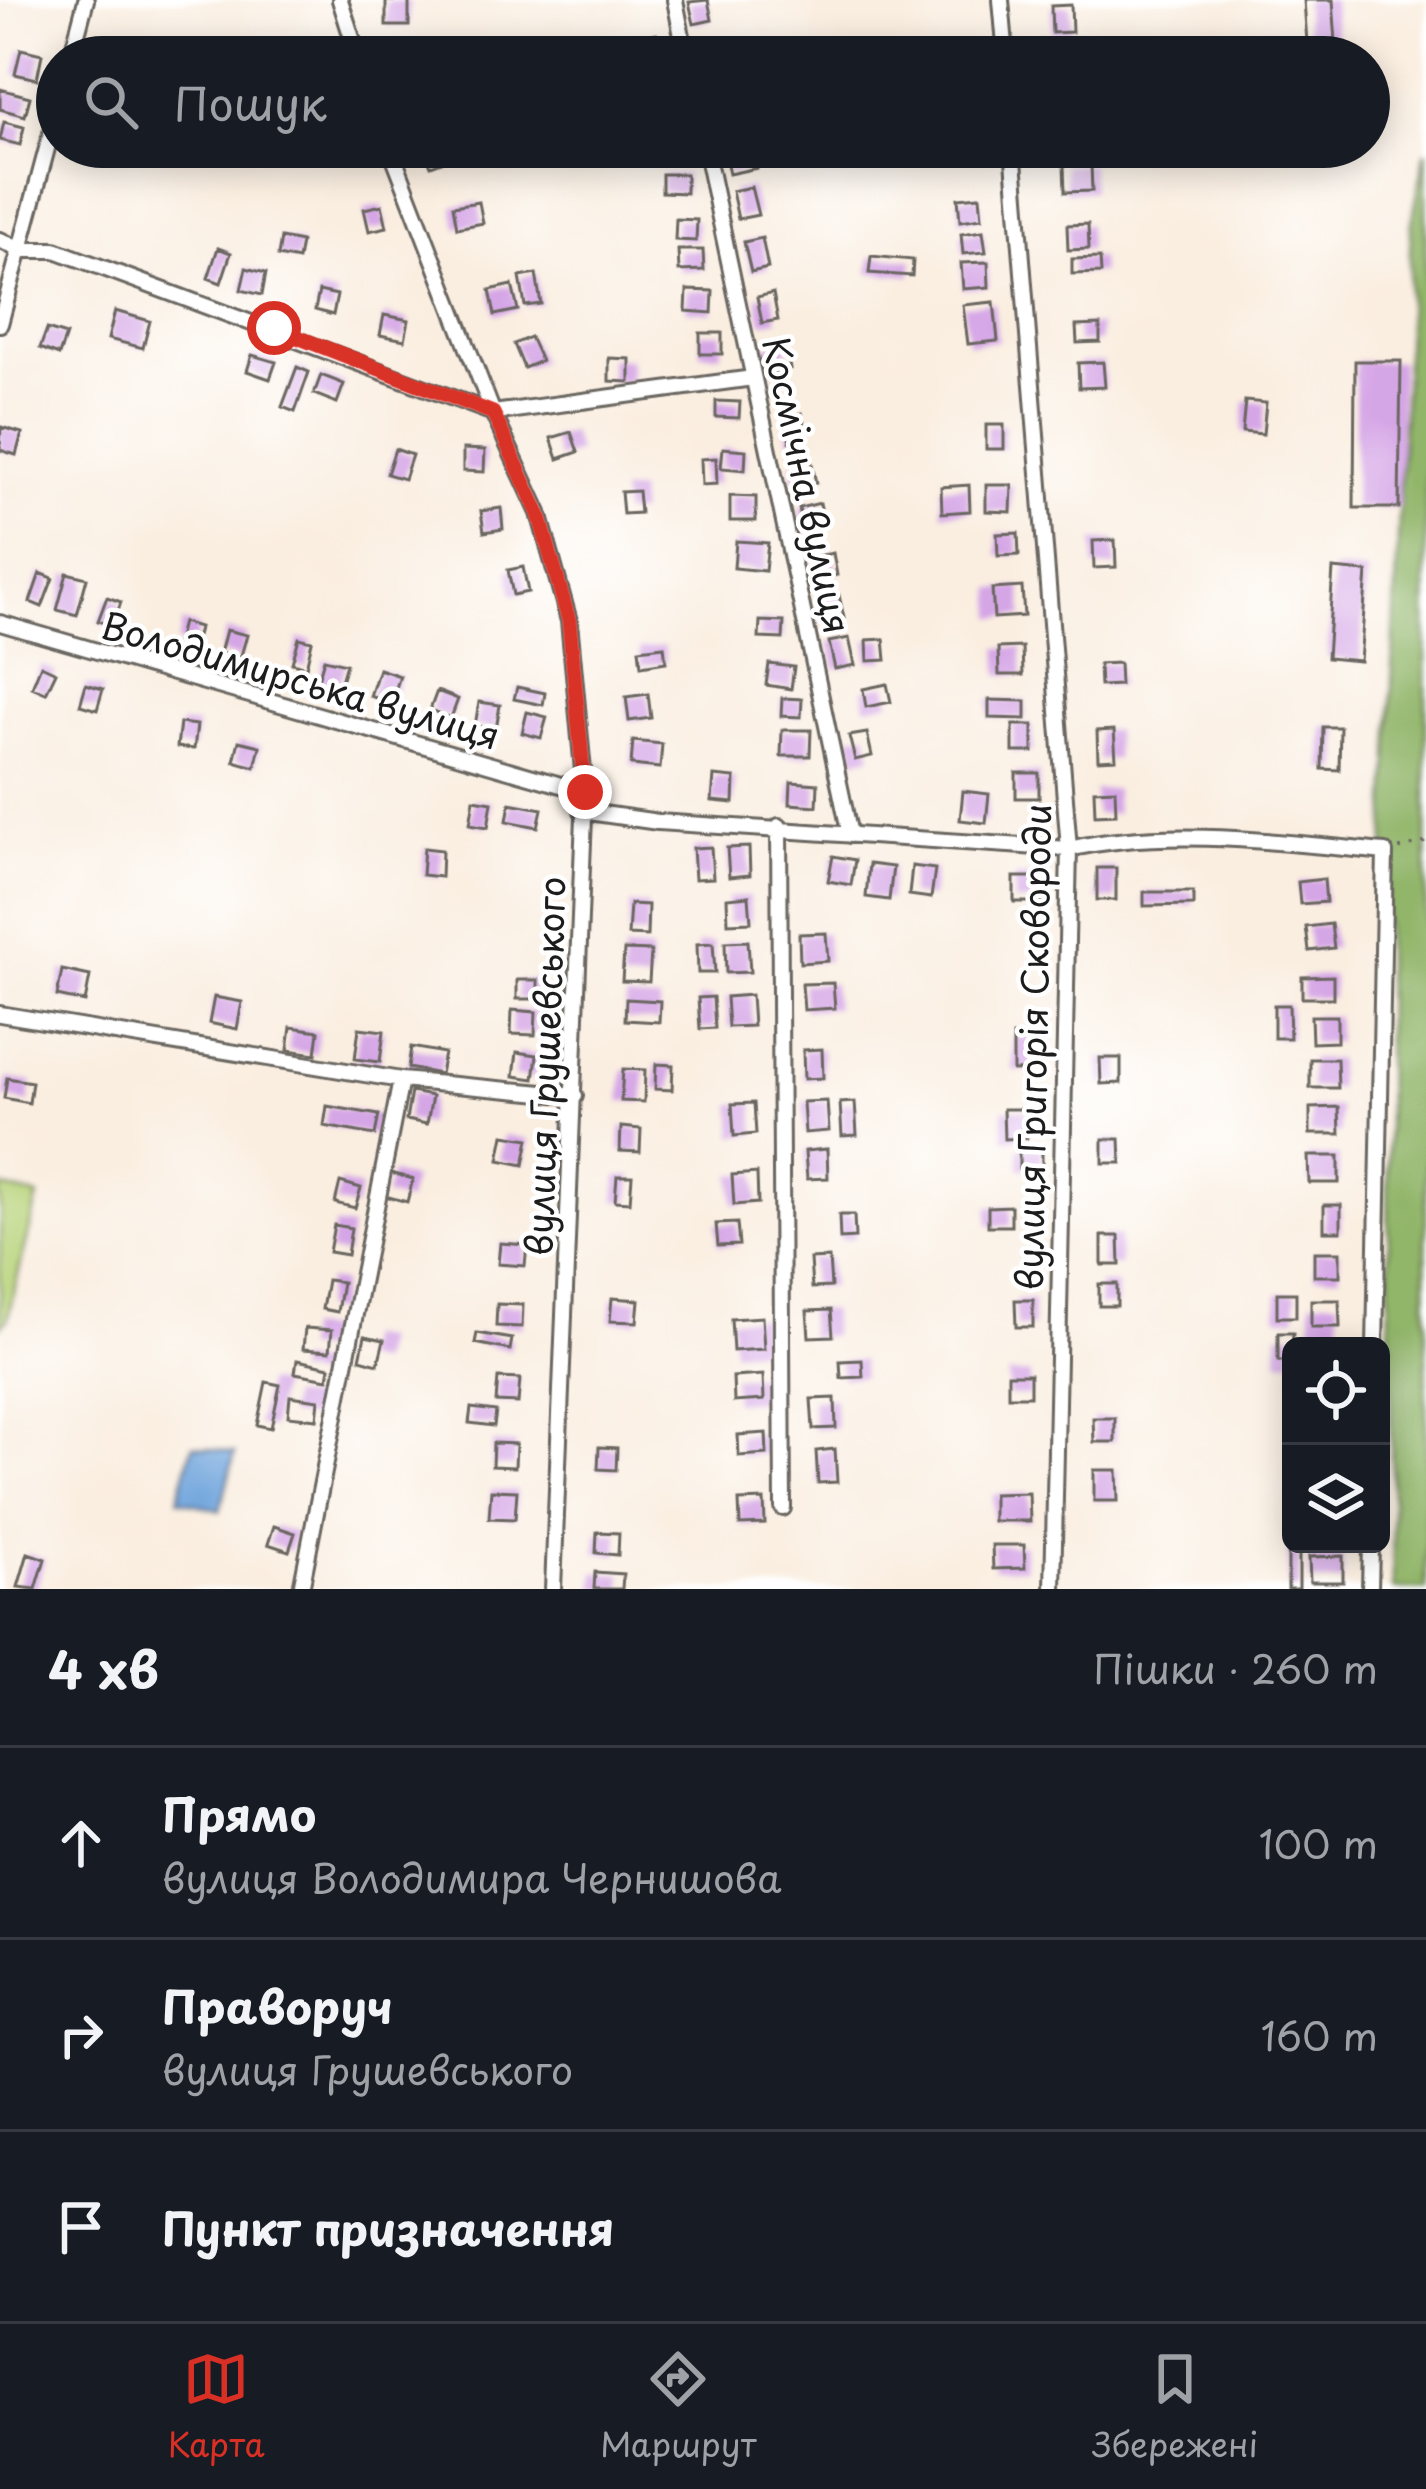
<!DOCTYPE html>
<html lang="uk">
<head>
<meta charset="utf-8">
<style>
  body { margin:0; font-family:"Playpen Sans",sans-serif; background:#20242c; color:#f1f3f6 }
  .controls { position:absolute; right:36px; bottom:36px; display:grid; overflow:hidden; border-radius:18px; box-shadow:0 6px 30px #0003 }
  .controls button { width:108px; height:108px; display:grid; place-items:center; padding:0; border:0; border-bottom:3px solid #363941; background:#171b24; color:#f1f3f6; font:60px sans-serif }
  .stop { position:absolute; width:36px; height:36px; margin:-27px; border:9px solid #d93025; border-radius:50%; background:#fff }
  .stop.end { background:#d93025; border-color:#fff; box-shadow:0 3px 12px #0008 }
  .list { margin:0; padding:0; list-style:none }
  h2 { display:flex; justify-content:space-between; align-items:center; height:156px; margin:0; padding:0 48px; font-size:51px }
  h2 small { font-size:39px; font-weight:400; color:#9ea1a6 }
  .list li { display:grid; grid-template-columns:78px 1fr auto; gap:36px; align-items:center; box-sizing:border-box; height:192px; padding:0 48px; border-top:3px solid #363941 }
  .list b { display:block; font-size:45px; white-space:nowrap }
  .list p { margin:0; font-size:39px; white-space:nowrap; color:#9ea1a6 }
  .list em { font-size:39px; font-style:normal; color:#9ea1a6 }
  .icon { flex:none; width:66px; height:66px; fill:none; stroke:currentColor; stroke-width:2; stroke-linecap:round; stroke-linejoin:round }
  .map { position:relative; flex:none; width:1426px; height:1589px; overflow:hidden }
  .search { position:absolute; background:#171b24; box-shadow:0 6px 30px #0003; left:36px; right:36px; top:36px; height:132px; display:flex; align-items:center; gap:30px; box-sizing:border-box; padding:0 42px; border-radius:66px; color:#9ea1a6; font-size:45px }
  .sheet { height:732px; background:#171b24 }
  nav { display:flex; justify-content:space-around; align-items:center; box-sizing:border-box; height:168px; border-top:3px solid #363941; background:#171b24; font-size:33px; color:#9ea1a6 }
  nav a { display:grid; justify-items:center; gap:6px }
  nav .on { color:#d93025 }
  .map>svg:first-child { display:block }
  .green { fill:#b7d379; stroke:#6a784a; stroke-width:3 }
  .forest { fill:#91b569; stroke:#566842; stroke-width:3 }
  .water { fill:#6fa4dc; stroke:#46607c; stroke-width:3 }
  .building { fill:#d5a6e6 }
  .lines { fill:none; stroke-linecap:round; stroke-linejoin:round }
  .minor-casing { stroke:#6a6661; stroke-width:20 }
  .path { stroke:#6a6661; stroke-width:3; stroke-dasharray:3 9; stroke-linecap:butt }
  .minor { stroke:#fff; stroke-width:14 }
  .route { stroke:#d93025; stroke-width:15 }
  .labels { text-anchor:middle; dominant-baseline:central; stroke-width:9; stroke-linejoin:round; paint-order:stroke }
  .street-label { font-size:36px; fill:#1c1c1c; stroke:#fff }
</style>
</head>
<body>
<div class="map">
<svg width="1426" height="1589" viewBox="0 0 1426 1589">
  <rect width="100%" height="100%" fill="#fff"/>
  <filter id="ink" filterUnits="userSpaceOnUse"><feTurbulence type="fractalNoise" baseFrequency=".00833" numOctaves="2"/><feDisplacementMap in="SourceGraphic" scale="24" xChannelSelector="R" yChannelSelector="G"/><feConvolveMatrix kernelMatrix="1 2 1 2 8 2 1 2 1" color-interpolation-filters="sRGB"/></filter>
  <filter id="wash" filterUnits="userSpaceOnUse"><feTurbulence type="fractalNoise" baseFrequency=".004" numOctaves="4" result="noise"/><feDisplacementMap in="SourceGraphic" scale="48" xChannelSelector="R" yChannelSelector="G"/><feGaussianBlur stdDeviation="2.7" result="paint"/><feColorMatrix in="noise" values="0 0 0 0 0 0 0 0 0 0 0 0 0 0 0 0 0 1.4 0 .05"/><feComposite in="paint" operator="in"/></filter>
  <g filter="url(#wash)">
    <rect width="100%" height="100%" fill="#faeee0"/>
    <path class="green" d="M0,1187L38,1196L7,1319L0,1327Z"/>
    <path class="forest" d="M1426,150V1589H1393L1384,875L1411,227Z"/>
    <path class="water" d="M193,1445L235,1453L220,1511L178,1499Z"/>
    <g id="blocks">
      <path class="building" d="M708,0L712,20L694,24L689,2Z
        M1304,0H1333L1337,57H1308Z
        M386,1H409V26H386Z
        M1071,5L1072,32L1052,33L1051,6Z
        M656,34L657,57H635L634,36Z
        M21,49L42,54L37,79L15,74Z
        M0,89L30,97L25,116L0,109Z
        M4,122L24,127L20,145L0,140Z
        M423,147H447L452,158L431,166Z
        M753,149L757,168L729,174L725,155Z
        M1091,164L1092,191L1065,192L1064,165Z
        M662,174H686V193L662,192Z
        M751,187L758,215L738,219L732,191Z
        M980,196L982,218L960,221L958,198Z
        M479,202L483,223L457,228L453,206Z
        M382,205L387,227L369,231L364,209Z
        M676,219L697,220L696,241L675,240Z
        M1088,224L1089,249L1068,250L1067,225Z
        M983,231L986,252L963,254L961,234Z
        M281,238L301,242L298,260L278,256Z
        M762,238L768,268L751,272L744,242Z
        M218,248L231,253L221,283L208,278Z
        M678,250H703L704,270L679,271Z
        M871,256L913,260L912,276L869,273Z
        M1100,258L1101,273L1072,274V259Z
        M988,262L989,287L963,289L961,263Z
        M246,268L266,273L262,295L241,290Z
        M536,274L541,304L525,306L520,277Z
        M512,285L518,310L495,315L490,290Z
        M687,290L713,291L712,313L686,311Z
        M319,291L337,295L333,315L315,310Z
        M773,293L778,320L762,323L757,297Z
        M994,302L998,341L968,344L963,305Z
        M115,311L150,321L143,348L108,339Z
        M384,315L409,320L405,340L380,335Z
        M1100,325V342L1077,343L1076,326Z
        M47,329L66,335L59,355L40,348Z
        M700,333H722V354H700Z
        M530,337L541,361L524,368L514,344Z
        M785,342L790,369L772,372L766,346Z
        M252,355L276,362L270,379L247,371Z
        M609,358L630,359V382L609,381Z
        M1355,361H1401L1399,508H1354Z
        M1103,362L1105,387L1079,388L1078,363Z
        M297,367L309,372L295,412L282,407Z
        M321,375L344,384L337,403L314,394Z
        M716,401L740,402L739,418L716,417Z
        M1245,401L1266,403L1263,434L1242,432Z
        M802,413L807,438L790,441L784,417Z
        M986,425H1004V449H986Z
        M1,427L22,433L16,455L0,450Z
        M571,432L578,452L558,459L551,438Z
        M723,448L746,450L745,470L721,468Z
        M395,449L412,455L404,479L387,474Z
        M463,449L485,450L484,472L463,471Z
        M716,458L717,484L702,485L701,459Z
        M811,459L816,483L796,487L791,463Z
        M969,485L970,511L942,513L941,487Z
        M986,485H1012L1011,512L986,511Z
        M638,491L640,513L623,514L621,492Z
        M730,496L756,497V521H730Z
        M820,503L825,527L804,532L799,508Z
        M501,508L503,529L484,532L481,511Z
        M1018,533L1019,555L998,556L997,534Z
        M1115,540L1116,567L1094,568L1093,541Z
        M736,541L768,543L765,571L734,568Z
        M833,553L837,575L818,579L813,557Z
        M523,567L528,592L513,595L508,570Z
        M1333,569L1367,572L1360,661L1327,658Z
        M40,573L53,578L42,607L30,602Z
        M67,573L87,578L77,615L57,610Z
        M1022,587L1024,616L994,618L992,589Z
        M839,595L844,618L823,622L819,600Z
        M107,597L121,602L113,627L98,621Z
        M760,621L784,622L783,639L759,638Z
        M182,622L199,627L195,646L177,642Z
        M226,630L247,635L240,659L220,653Z
        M299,638L312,641L306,667L292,663Z
        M849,638L855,665L835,669L829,642Z
        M884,639L886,660L868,661L867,640Z
        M664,646L666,662L641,666L639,649Z
        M1022,647L1023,675H999L998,648Z
        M324,659L346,664L339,688L317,683Z
        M1119,663L1120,685L1100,686L1099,664Z
        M769,664L794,667L791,689L766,685Z
        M41,665L56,672L46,693L32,687Z
        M379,669L400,676L391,703L370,696Z
        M86,684L103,689L97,710L80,705Z
        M887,684L891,702L866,707L863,689Z
        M517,687L545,693L543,705L514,699Z
        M437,691L458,699L451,718L430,710Z
        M648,694L651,718L629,721L626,697Z
        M782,698L802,699L801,717L781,716Z
        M989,700L1026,701V719L989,718Z
        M479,702L500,705L496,729L475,726Z
        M527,712L547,717L541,738L522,733Z
        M180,723L197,725L194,749L177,747Z
        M1013,725H1033V752H1013Z
        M1323,727H1340L1339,770L1322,769Z
        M782,730H811L810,756H781Z
        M1114,730L1116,759L1098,760L1097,731Z
        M867,733L872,756L855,760L849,736Z
        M239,741L260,746L255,767L234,761Z
        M633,741L662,744L660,768L631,765Z
        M1016,773H1039V798H1016Z
        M714,776L735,778L734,803L712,801Z
        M791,782L818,784L817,806L790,804Z
        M1115,789L1116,814L1095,815L1094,790Z
        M963,791L989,794L986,823L960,820Z
        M474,799L492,802L488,827L470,824Z
        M510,803L542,809L538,827L507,821Z
        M711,847L713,878L695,879L693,848Z
        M749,847L750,875L729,877L727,848Z
        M424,848L442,850L441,877L422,875Z
        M833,856L855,860L851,885L828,881Z
        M869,864L893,867L889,900L866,897Z
        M912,866L935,869L931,898L909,895Z
        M1097,868H1116V900H1097Z
        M1014,877H1044V902H1014Z
        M1324,879L1326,902L1300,904L1298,882Z
        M1144,892H1193V905L1144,906Z
        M749,896L751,922L728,923L727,898Z
        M630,904L648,905L647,936L628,935Z
        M1331,924L1334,948L1309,951L1306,927Z
        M826,933L828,961L800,963L799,934Z
        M748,941L750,972L726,973L725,942Z
        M713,943L715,973H698L697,944Z
        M624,950L651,951L649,982L622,981Z
        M62,970L90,976L85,1002L57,996Z
        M1333,976V998H1302V977Z
        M517,980H538V999H517Z
        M833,983L835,1008L804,1010L802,984Z
        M751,995L753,1026L728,1027L726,997Z
        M214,997L242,1002L237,1029L209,1023Z
        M713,997L715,1028L700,1029L698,998Z
        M626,999L660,1001L659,1022L625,1020Z
        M1274,1005H1289L1290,1038H1274Z
        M512,1010L536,1012L535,1035L511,1034Z
        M1311,1016H1337V1042L1312,1043Z
        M291,1027L319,1031L316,1054L288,1050Z
        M359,1028L384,1031L380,1062L355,1059Z
        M1013,1036H1040V1070L1013,1071Z
        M411,1047L444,1053L440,1074L408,1068Z
        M822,1049L823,1078L804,1079L803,1050Z
        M517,1052L537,1055L534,1079L514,1076Z
        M1100,1058H1121V1083L1101,1084Z
        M1310,1059H1337L1338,1088H1310Z
        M656,1064L673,1065L672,1090L655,1089Z
        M623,1069L645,1070L644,1102L621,1101Z
        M7,1078L32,1082L29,1103L4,1098Z
        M411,1092L432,1096L427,1124L406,1120Z
        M827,1101L829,1131L805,1133L803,1102Z
        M855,1102L857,1135L842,1136L840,1103Z
        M754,1103L756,1134L734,1136L732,1104Z
        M327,1106L379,1115L375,1135L324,1126Z
        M1339,1107L1340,1134H1310V1108Z
        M1003,1109H1026L1027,1138L1004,1139Z
        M621,1127L641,1129L640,1152L620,1151Z
        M504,1135L529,1139L524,1165L499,1160Z
        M1103,1139H1120L1121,1163H1103Z
        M1019,1147H1042V1169H1019Z
        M827,1149L828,1178L807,1179L805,1151Z
        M1308,1156H1339V1183H1309Z
        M391,1173L413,1179L407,1202L385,1196Z
        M757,1173L758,1203L734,1205L732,1175Z
        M617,1176H632L630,1202L615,1201Z
        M340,1182L361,1188L355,1208L335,1203Z
        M1324,1205H1341V1231H1324Z
        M1011,1206V1226H988V1207Z
        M839,1215H854L855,1238L840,1239Z
        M737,1223L739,1245L718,1246L716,1224Z
        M334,1225L351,1228L347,1255L329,1252Z
        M1102,1236H1119L1120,1265H1102Z
        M500,1243L527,1245L525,1266L498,1264Z
        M1314,1252H1340V1276H1314Z
        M829,1258L831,1287L812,1288L810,1259Z
        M327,1280L342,1282L337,1312L322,1309Z
        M1099,1284H1117V1306H1099Z
        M1277,1293H1296V1317H1277Z
        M612,1298L639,1300L637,1322L610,1321Z
        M1015,1300H1033V1327H1016Z
        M1311,1300H1339L1340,1327H1311Z
        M497,1304L523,1305L522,1327L496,1326Z
        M831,1310L833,1336L809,1337L807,1311Z
        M762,1317L764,1349L733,1351L731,1319Z
        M305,1328L332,1330L330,1351L303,1349Z
        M477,1333L512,1339L510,1350L475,1343Z
        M1278,1333H1293L1291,1361H1278Z
        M365,1336L384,1340L378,1364L360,1359Z
        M297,1360L330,1367L328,1379L295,1373Z
        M862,1360L863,1377L841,1378L840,1361Z
        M1008,1374H1030V1396H1008Z
        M763,1375L764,1400L734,1402L733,1377Z
        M498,1378L520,1379L518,1403L496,1402Z
        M266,1382L280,1385L271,1428L257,1425Z
        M290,1396L319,1400L317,1419L288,1416Z
        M835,1398L836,1428L813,1429L811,1399Z
        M471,1408L496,1411L494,1426L469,1423Z
        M1093,1418H1115V1442H1094Z
        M766,1433L767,1454L739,1456L738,1435Z
        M493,1443L516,1444L515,1467L492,1466Z
        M599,1447L617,1448L616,1470L598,1469Z
        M835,1449L837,1482L818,1483L816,1451Z
        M1094,1470H1117L1118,1501H1094Z
        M491,1490L517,1491L515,1519L489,1518Z
        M1029,1493L1030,1521H993V1494Z
        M764,1500L765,1524L740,1525L739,1501Z
        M274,1526L295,1533L289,1551L268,1544Z
        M597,1532L619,1533L618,1555L596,1553Z
        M1288,1544H1299V1589H1288Z
        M992,1545H1024L1025,1568L993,1569Z
        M28,1553L45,1559L36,1589L18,1587Z
        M1343,1556V1582H1310L1309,1557Z
        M595,1572L623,1574L622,1589H594Z"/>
    </g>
  </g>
  <g filter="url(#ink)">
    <use href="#blocks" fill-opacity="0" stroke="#6a6661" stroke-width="3"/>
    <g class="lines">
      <g class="minor-casing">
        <path id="minor" d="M340,0L358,57
          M675,0L686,57
          M1001,0L1006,57
          M71,57L86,0
          M390,147L493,413L539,513L569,621L585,792L553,1589
          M705,147L850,835
          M1013,147L1069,849L1053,1589
          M0,240L20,250H55L493,413L753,378
          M0,324L57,111
          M0,623L585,792
          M582,811L658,822L1069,849C1166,826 1287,843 1385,852L1375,1346
          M779,826L783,1508
          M0,1014L401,1080L575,1096
          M301,1589L401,1080
          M1370,1589L1371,1544"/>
      </g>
      <path class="path" d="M1399,849L1426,842"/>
      <use href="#minor" class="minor"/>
    </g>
  </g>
  <g class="lines" filter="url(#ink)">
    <path class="route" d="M274,328L493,413L539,514L569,621L585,792"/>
  </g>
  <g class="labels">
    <g class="street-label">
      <text transform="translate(808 485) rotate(78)">Космічна вулиця</text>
      <text transform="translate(301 679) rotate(16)">Володимирська вулиця</text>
      <text transform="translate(1032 1047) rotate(-89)">вулиця Григорія Сковороди</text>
      <text transform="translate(544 1066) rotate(-88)">вулиця Грушевського</text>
    </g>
  </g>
</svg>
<div class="controls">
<button><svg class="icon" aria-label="locate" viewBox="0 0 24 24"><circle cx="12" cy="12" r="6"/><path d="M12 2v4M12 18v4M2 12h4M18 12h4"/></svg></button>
<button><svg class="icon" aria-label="layers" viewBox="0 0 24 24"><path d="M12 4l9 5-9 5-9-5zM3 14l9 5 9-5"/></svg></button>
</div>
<div class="stop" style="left:274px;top:328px"></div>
<div class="stop end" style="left:585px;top:792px"></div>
<div class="search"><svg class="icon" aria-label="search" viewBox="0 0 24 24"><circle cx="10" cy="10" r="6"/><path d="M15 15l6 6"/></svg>Пошук</div>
</div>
<section class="sheet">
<h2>4 хв<small>Пішки · 260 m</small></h2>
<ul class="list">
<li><svg class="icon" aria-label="ahead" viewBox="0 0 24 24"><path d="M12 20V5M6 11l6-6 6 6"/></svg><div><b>Прямо</b><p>вулиця Володимира Чернишова</p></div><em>100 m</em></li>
<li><svg class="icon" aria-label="right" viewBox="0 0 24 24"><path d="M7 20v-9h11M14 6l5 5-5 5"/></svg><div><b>Праворуч</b><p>вулиця Грушевського</p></div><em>160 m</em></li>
<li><svg class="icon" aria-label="arrive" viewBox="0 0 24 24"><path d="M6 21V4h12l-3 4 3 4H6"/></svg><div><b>Пункт призначення</b></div></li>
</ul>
</section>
<nav>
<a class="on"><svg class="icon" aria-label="map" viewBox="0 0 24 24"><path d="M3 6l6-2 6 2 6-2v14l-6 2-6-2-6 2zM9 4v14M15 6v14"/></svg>Карта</a>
<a><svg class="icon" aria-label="directions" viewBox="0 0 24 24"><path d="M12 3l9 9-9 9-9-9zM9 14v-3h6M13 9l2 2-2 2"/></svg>Маршрут</a>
<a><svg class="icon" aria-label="saved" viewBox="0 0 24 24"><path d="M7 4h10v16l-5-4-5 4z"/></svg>Збережені</a>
</nav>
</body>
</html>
